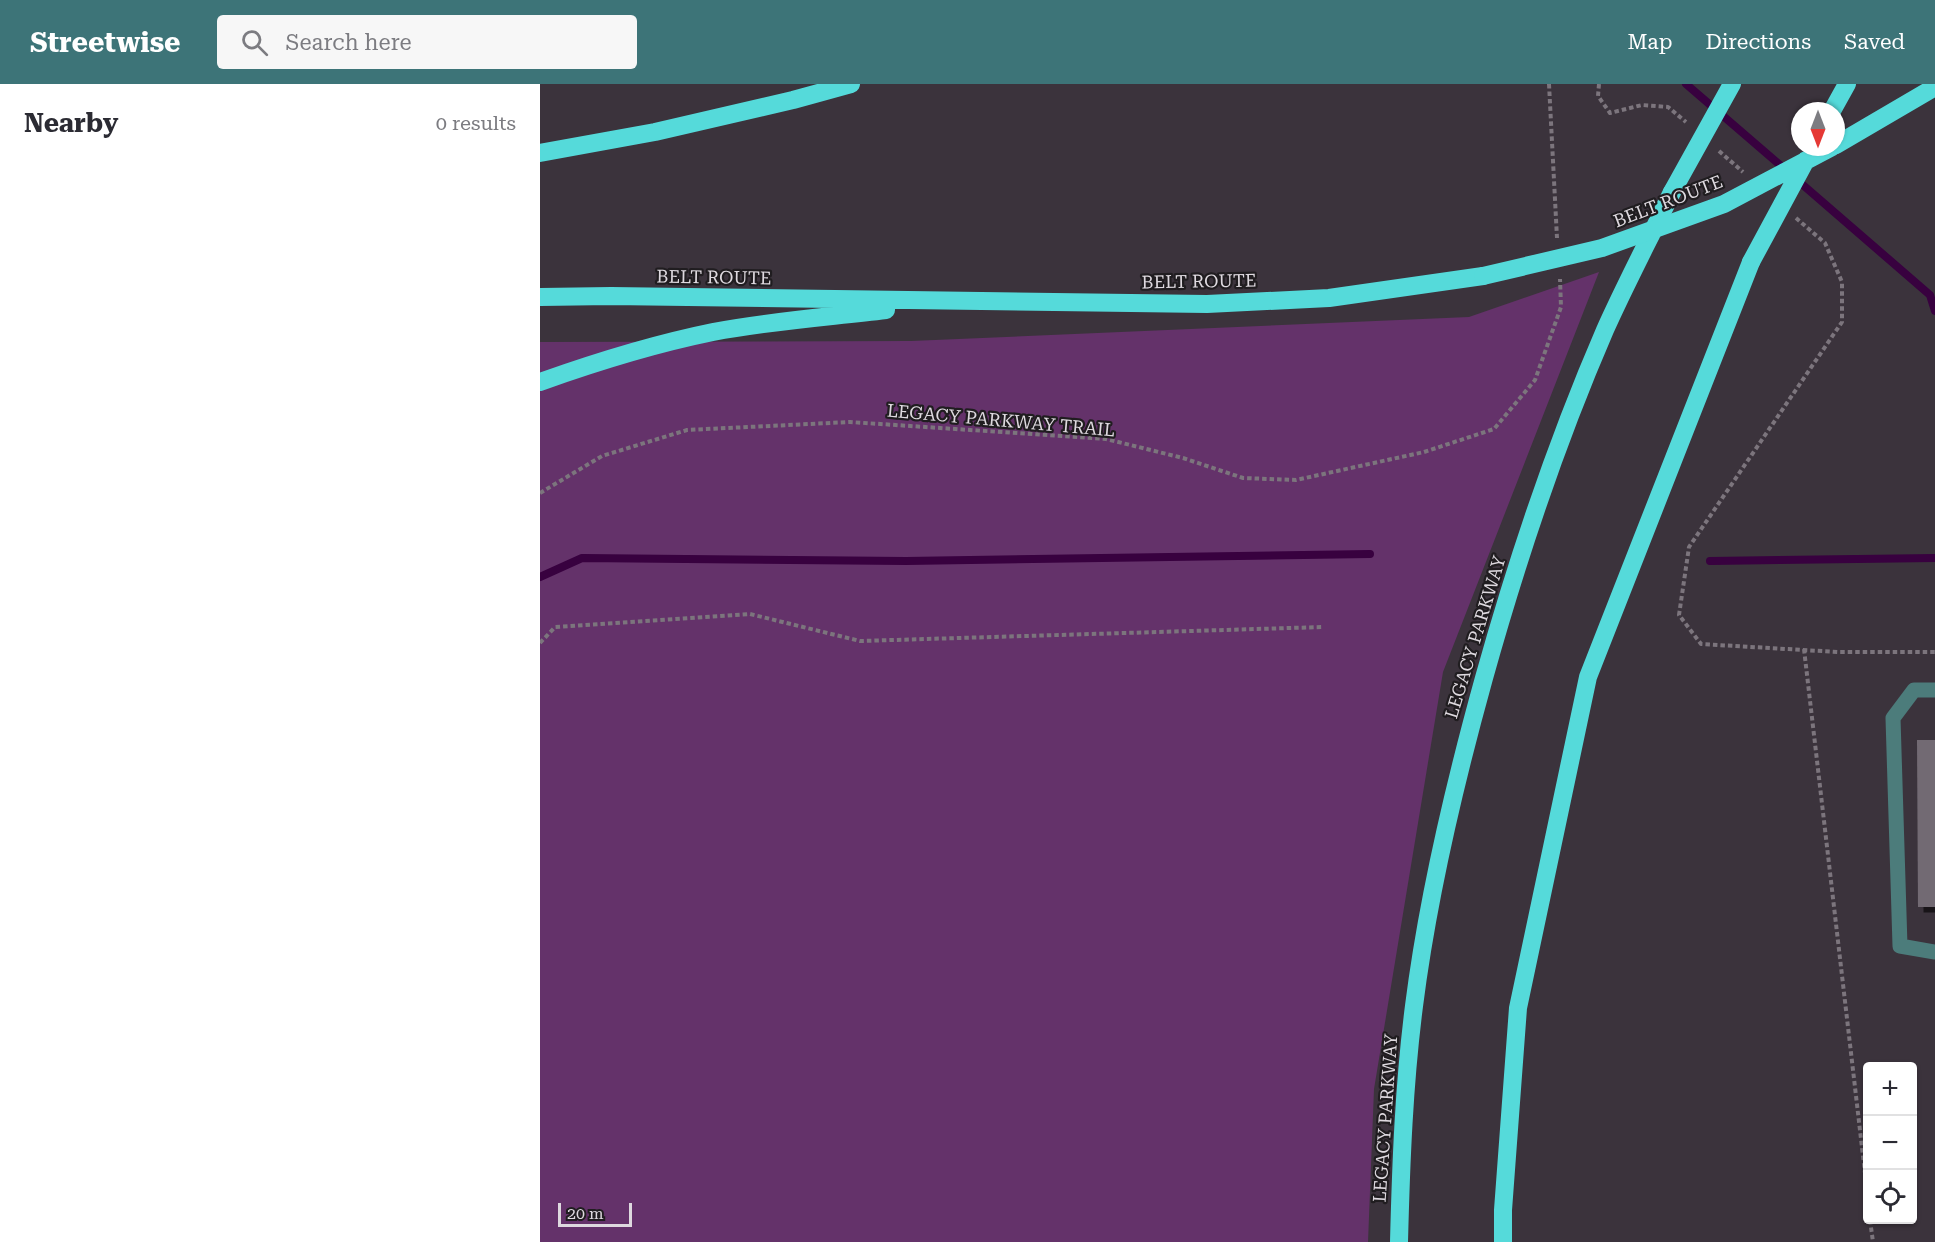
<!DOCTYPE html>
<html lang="en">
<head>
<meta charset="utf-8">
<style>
  body { margin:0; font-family:"Roboto Serif",serif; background:#f7f7f7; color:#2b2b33 }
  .controls { position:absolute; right:18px; bottom:18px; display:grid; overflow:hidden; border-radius:6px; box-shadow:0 2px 4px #0004 }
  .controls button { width:54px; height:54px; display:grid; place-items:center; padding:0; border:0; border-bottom:2px solid #e1e1e2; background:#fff; color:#2b2b33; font:30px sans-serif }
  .compass { position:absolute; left:1251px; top:18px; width:54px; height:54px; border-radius:50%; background:#fff; box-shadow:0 2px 4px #0004; rotate:180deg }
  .scale { position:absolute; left:18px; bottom:15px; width:74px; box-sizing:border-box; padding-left:6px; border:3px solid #ded9df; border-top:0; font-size:16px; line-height:21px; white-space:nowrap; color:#ded9df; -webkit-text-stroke:4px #201d20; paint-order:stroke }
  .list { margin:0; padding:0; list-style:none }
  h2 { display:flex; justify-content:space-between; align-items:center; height:78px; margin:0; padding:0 24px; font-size:26px }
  h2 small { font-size:20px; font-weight:400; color:#7c7c81 }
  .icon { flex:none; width:33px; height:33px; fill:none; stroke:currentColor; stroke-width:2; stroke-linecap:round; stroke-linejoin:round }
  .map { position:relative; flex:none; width:1395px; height:1158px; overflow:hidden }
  header { display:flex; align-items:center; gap:36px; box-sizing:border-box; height:84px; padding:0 30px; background:#3d7478; color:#fff }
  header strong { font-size:28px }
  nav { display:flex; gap:33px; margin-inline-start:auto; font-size:21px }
  .search { width:420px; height:54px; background:#f7f7f7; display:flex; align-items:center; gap:15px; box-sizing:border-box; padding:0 21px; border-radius:6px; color:#7c7c81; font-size:22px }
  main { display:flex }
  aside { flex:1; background:#fff }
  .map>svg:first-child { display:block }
  .green { fill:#64326a }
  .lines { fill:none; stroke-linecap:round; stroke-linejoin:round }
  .stream { stroke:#38013f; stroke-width:8 }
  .building { fill:#726a73; filter:url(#shadow) }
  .path { stroke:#7c757d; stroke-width:4; stroke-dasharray:4.5 3; stroke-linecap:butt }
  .minor { stroke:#4c7c7b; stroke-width:15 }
  .highway { stroke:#55dada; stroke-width:18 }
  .highway-bridge { stroke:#55dada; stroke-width:18 }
  .labels { text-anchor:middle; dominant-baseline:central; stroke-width:4.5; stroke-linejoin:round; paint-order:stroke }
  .street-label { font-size:18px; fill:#ded9df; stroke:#201d20 }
</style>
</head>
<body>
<header>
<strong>Streetwise</strong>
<div class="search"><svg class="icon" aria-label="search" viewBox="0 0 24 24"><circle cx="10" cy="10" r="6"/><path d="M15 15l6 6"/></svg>Search here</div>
<nav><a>Map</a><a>Directions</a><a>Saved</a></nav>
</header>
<main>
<aside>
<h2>Nearby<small>0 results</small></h2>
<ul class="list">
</ul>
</aside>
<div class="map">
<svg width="1395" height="1158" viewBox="0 0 1395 1158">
  <defs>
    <filter id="shadow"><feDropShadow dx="5.5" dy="5.5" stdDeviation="0" flood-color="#0009"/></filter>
  </defs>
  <rect width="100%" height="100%" fill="#3b333c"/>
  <path class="green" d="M1059,188L903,588L834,1005L828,1158H0V258L371,257L929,233Z"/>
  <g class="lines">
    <path class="stream" d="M1146,0L1247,87
      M1256,95L1390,211L1395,227
      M1170,477L1395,474
      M0,493L42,474L366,477L830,470"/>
  </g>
  <path class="building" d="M1377,656H1395V823H1378Z"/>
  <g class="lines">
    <path class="path" d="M1009,0L1017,154
      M1059,0L1058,12L1070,29L1102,21L1128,23L1146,38
      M1179,67L1203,88
      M1256,134L1285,159L1302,198V238L1149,463L1139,531L1161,560L1298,568H1395
      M0,409L62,372L147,346L310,338L566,355L643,374L703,394L756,396L884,368L954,345L995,296L1021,223L1020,195
      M0,559L15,543L210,530L320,557L783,543
      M1264,565L1328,1115
      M1330,1136L1333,1158"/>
    <path class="minor" d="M1395,606H1374L1353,634L1360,862L1395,868"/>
    <path class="highway" d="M1292,27L1307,0
      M1296,61L1395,3
      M0,69L115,48L253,16L311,0
      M0,213L71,212L667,220L789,214L943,192
      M0,298C56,278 114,260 173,248C230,237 288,233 346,226
      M859,1158C861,1079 864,1000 874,922C888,811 914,702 944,594C977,476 1016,359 1065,246C1086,199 1110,154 1132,108
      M963,1158V1126L978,924L1048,593L1211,178"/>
    <path class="highway-bridge" d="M1132,108L1192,0
      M1211,178L1266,76
      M943,192L1062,164L1184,120L1292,63"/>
  </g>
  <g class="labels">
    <g class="street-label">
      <text transform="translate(1128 117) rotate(-21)">BELT ROUTE</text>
      <text transform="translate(174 193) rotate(1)">BELT ROUTE</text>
      <text transform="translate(659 197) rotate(-1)">BELT ROUTE</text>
      <text transform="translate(461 336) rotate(5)">LEGACY PARKWAY TRAIL</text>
      <text transform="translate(935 553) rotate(-73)">LEGACY PARKWAY</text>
      <text transform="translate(845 1034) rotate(-86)">LEGACY PARKWAY</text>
    </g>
  </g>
</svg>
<div class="controls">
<button>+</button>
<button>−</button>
<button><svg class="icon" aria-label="locate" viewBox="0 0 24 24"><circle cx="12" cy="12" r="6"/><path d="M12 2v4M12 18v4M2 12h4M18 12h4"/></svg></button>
</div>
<svg class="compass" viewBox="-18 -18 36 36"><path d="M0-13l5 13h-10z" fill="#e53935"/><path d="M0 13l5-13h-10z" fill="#7c7c81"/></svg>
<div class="scale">20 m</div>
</div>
</main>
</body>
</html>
